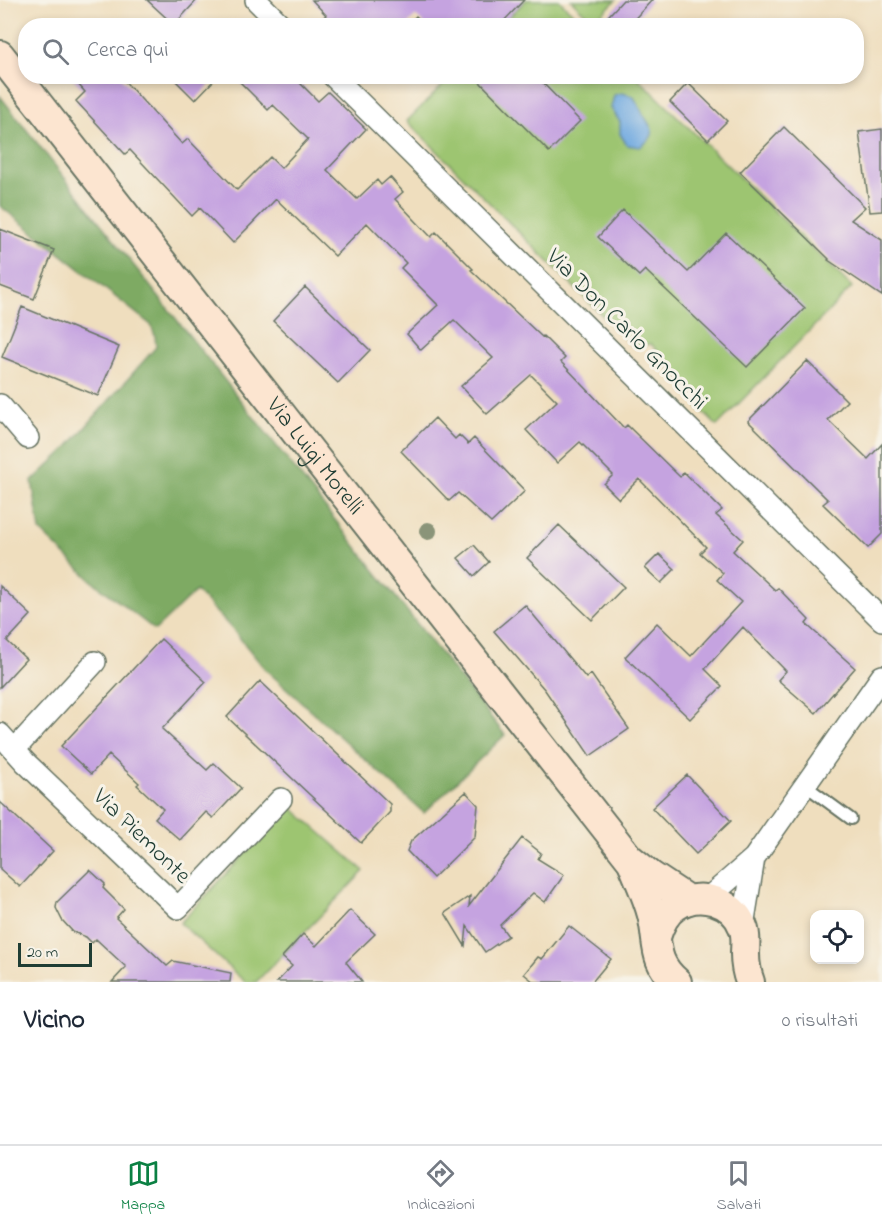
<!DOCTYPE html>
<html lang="it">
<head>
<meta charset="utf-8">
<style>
  body { margin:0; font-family:"Indie Flower",sans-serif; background:#f2f2f3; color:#1f2937 }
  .controls { position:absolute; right:18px; bottom:18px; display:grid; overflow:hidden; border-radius:12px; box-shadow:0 3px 9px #0003 }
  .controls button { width:54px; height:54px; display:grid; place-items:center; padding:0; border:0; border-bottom:2px solid #e0e1e3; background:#fff; color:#1f2937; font:30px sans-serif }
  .scale { position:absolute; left:18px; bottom:15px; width:74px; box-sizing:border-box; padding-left:6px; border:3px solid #1f3d34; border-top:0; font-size:16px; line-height:21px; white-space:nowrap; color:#1f3d34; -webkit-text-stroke:4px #f7f3e8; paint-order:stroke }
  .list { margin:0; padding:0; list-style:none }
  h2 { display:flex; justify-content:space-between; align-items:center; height:78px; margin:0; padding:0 24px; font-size:26px }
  h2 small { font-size:20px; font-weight:400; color:#747a83 }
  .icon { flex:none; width:33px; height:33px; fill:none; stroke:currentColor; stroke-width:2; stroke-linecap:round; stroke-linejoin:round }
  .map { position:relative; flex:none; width:882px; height:982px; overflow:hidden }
  .search { position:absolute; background:#fff; box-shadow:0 3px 9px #0003; left:18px; right:18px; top:18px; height:66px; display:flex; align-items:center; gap:15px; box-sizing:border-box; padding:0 21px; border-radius:24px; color:#747a83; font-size:22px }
  .sheet { height:162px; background:#fff }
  nav { display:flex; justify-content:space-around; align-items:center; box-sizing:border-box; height:84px; border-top:2px solid #e0e1e3; background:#fff; font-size:16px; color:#747a83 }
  nav a { display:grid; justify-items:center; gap:3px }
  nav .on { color:#0b8043 }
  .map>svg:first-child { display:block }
  .green { fill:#9dc571; stroke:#5e8152; stroke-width:1.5 }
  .forest { fill:#7eaa63; stroke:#4e744c; stroke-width:1.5 }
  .water { fill:#70a9e0; stroke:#48738a; stroke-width:1.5 }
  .building { fill:#c5a3e0 }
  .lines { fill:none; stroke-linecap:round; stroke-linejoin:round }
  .lane-casing { stroke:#687564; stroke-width:14 }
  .street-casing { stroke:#687564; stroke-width:24 }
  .secondary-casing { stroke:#687564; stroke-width:32 }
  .lane { stroke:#fff; stroke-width:10 }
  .street { stroke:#fff; stroke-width:21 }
  .secondary { stroke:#fce5d0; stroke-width:28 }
  .tree { fill:#8a9479 }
  .labels { text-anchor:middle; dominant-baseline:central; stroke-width:6; stroke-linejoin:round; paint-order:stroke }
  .street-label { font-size:24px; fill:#1f3d34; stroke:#f7f3e8 }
</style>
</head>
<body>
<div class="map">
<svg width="882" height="982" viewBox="0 0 882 982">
  <rect width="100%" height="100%" fill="#f7f3e8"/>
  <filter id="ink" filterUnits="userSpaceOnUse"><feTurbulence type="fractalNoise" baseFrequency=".0167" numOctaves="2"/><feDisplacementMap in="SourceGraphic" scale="12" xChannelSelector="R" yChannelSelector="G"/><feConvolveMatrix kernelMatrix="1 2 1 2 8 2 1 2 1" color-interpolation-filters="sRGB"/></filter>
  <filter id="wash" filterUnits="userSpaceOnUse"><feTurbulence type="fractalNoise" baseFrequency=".008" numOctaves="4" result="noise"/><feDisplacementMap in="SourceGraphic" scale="24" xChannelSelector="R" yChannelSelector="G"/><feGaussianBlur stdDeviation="1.35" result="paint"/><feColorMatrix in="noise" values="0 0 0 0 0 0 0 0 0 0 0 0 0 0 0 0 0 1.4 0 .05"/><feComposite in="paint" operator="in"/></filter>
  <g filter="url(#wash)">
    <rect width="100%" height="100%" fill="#efdebe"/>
    <path class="green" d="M526,0H559L585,25H501Z
      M571,0H616L594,22Z
      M451,77H637L852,287L717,426L698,407V397L651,344L633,346L407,121Z
      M290,806L364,871L256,982H245L180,923Z"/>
    <path class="forest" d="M0,96L505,735L424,813L265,669L233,630L196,591L155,630L91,580L40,531L32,481L67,448L156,347L155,336L151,325L0,206Z"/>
    <path class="water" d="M622,93L633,96C637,102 640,107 643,114C652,130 660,133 640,147L627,145L620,134V122L611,108L614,95Z"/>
    <g id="blocks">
      <path class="building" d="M147,0H197L174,25Z
        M312,0H524L499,26H426L416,16L406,26H315L326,15Z
        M623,0H652L628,26H599Z
        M71,76H120L182,144L188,139L237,190L270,157L281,168L308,139L273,105L268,110L234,76H293L318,101L328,92L366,129L327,170L357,199L377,180L381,185L390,177L403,192L395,199L431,237L436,232L473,269L471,270L542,337L543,336L565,358L561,362L624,428L627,425L680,477L684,472L722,510L716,515L743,540L733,551L775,590L778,588L809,620L806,624L855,668L816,713L778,680L786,671L743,627L705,669L722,686L690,719L625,657L657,623L691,656L741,602L717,580L723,573L700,553L706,547L639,479L619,499L604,484L613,475L580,442L557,463L526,430L557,401L531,375L487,414L461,386L493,358L454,320L421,350L407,334L438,305L401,268L406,263L367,223L335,256L276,199L233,243L200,208L192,216L130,150L125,154L76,101L85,92Z
        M171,76H218L195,100Z
        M474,76H536L580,121L549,152Z
        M688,83L727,121L708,140L670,102Z
        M784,127L865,207L851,220L882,240V296L828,260L829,259L740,172Z
        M882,129V211L870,212L859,132Z
        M623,210L688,272L726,233L805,308L747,367L645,270L639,276L598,237Z
        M0,229L54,250L34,299L0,286Z
        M305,287L370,350L338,383L273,321Z
        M22,307L119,347L98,396L2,357Z
        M807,361L847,401L828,420L868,459L882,444V534L868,548L823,504L828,500L748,421Z
        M435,418L455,439L459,435L468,444L474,438L525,491L491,523L458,493L449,501L401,451Z
        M559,525L624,587L592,620L527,558Z
        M474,545L489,562L474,576L458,558Z
        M659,554L675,569L661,583L645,568Z
        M0,586L31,615L7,641L26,659L0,687Z
        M525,605L586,678L591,674L629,729L590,756L545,690L494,631Z
        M161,639L206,682L162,729L207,770L214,763L241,788L213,818L206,812L180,840L155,818L163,809L137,785L139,783L109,755L91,774L61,746Z
        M260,681L390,804V812L361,843L227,717Z
        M687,775L731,821L696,854L652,808Z
        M466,792L478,805L475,837L433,878L407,851L411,841Z
        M0,802L53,851L20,887L0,869Z
        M522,838L541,853L538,859L564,875L545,902L533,893L500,925L508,936L485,952L467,926L465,946L445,913L470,896L469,906Z
        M90,870L105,884L103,888L124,909L116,918L167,966L173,961L231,973L230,982H112L126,967L96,939L92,943L86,937L73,932L62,920L56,908L57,902Z
        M350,910L375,934L346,962L362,982H277L292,966L282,957L303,934L316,946Z
        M569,926L611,959L592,982H534L524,974L538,957L542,959Z"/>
    </g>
  </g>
  <g filter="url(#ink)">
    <use href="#blocks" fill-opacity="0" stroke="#687564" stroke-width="1.5"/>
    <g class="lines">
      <g class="lane-casing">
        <path id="lane" d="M806,786L851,819"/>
      </g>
      <g class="street-casing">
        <path id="street" d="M256,0L282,26
          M333,76L882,620
          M0,405L28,438
          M0,734L25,762L178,908L281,799
          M15,749L95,662
          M707,899L754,858L882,676
          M743,926L754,858"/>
      </g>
      <g class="secondary-casing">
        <g id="secondary">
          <path id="s1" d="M0,55L629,858L650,875L688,900"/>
          <path d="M632,862C639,880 647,896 652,915C659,943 652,961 677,982"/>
          <path d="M656,937C660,924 665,913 676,906C699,890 733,901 743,927C747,936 745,945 745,954C745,963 747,974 750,982"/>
        </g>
      </g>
      <use href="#lane" class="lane"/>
      <use href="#street" class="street"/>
      <use href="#secondary" class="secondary"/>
    </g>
    <circle class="tree" cx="428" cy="531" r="9"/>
  </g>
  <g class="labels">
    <g class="street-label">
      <text transform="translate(626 330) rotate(45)">Via Don Carlo Gnocchi</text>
      <text stroke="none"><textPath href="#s1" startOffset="510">Via Luigi Morelli</textPath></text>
      <text transform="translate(141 837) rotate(44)">Via Piemonte</text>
    </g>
  </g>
</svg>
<div class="controls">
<button><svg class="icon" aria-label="locate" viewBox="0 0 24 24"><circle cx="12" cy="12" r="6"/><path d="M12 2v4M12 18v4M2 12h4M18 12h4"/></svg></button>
</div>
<div class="scale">20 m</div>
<div class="search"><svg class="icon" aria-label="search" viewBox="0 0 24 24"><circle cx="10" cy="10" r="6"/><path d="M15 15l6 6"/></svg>Cerca qui</div>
</div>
<section class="sheet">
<h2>Vicino<small>0 risultati</small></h2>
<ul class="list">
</ul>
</section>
<nav>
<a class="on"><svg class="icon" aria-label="map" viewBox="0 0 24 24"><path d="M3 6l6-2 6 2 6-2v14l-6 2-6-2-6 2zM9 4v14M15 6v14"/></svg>Mappa</a>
<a><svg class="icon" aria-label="directions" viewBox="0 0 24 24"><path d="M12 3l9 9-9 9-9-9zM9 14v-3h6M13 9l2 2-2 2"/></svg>Indicazioni</a>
<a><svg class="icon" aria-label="saved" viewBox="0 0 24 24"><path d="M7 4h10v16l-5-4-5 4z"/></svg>Salvati</a>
</nav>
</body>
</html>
